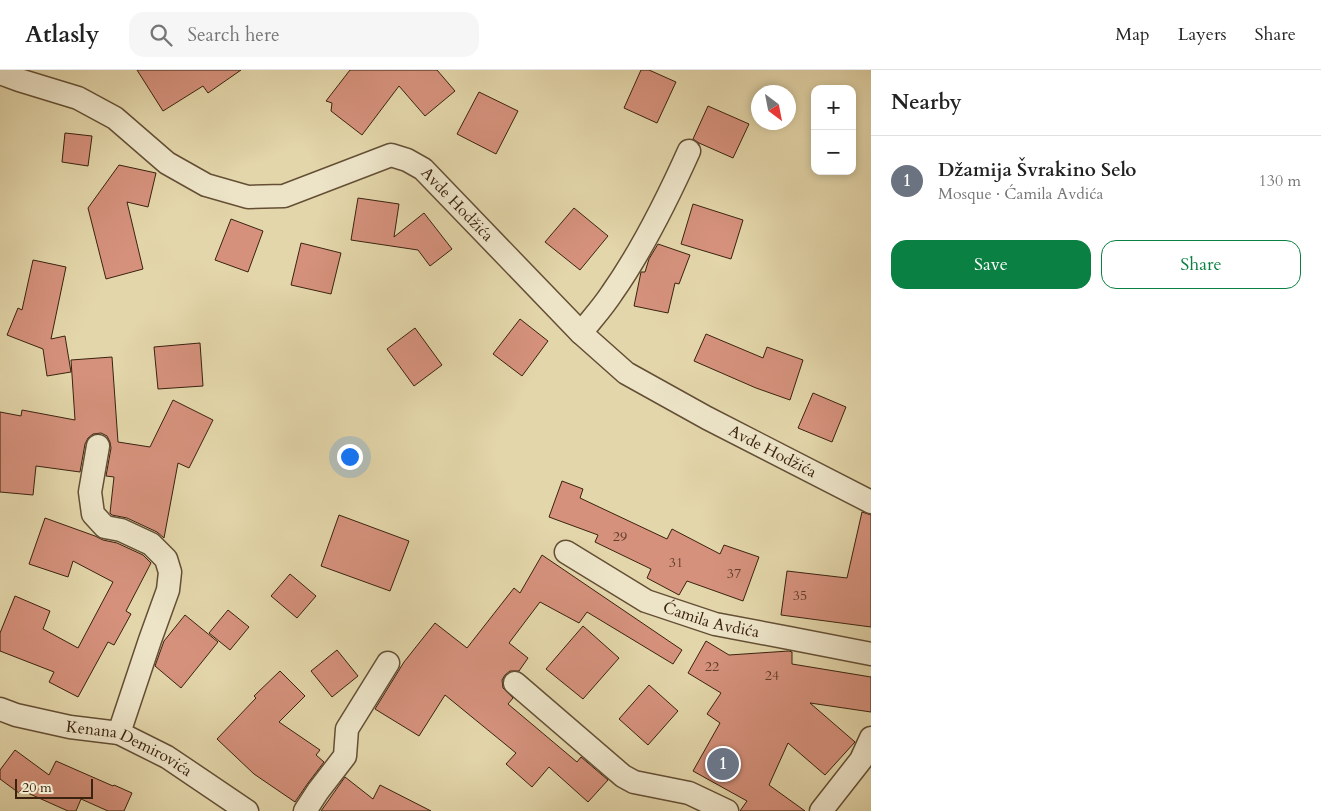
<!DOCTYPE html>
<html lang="en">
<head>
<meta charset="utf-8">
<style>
  body { margin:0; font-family:Cardo,serif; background:#f6f6f6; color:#222 }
  .controls { position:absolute; right:15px; top:15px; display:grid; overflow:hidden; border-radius:10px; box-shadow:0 2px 8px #0003 }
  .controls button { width:45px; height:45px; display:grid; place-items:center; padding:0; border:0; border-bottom:1px solid #e0e0e0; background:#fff; color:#222; font:25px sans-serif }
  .compass { position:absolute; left:751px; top:15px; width:45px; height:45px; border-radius:50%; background:#fff; box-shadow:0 2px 8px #0003; rotate:148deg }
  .scale { position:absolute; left:15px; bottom:12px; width:78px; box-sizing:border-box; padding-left:5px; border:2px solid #3a220e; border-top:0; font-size:14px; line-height:18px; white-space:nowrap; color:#3a220e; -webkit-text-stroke:4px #ede4c8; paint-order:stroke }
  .you { position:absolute; left:349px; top:386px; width:18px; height:18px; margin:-12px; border:4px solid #fff; border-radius:50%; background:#1a73e8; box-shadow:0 0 0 8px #1a73e833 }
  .badge { display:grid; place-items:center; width:32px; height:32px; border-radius:50%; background:#0b8043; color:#fff; font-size:16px; font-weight:700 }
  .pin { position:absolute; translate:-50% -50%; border:2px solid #fff; box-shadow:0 1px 5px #0006 }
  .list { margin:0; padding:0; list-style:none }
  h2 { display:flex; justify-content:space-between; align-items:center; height:65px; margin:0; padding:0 20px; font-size:21px }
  h2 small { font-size:16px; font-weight:400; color:#767676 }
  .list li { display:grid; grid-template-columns:32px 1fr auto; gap:15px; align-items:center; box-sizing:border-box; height:90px; padding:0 20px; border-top:1px solid #e0e0e0 }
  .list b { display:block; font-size:19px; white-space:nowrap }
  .list p { margin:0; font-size:16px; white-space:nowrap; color:#767676 }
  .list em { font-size:16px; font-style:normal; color:#767676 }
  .actions { display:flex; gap:10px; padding:15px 20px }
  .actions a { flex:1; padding:11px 0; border:1px solid #0b8043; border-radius:15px; text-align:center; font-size:18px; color:#0b8043 }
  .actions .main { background:#0b8043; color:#fff }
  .icon { flex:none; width:28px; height:28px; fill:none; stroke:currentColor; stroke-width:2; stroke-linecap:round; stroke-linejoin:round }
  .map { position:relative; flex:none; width:871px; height:741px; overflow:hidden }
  header { display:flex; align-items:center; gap:30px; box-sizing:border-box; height:70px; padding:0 25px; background:#fff; border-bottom:1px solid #e0e0e0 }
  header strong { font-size:24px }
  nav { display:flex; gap:28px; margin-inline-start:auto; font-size:18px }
  .search { width:350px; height:45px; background:#f6f6f6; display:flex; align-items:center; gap:12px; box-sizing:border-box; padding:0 18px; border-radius:15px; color:#767676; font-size:19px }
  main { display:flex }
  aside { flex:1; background:#fff }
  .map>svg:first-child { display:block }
  .building { fill:#d5917c; stroke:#3a220e }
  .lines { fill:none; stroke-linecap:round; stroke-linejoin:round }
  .street-casing { stroke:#644f35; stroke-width:25 }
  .street { stroke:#ede4c8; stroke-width:22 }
  .labels { text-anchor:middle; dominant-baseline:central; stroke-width:4; stroke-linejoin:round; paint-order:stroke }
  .number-label { font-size:14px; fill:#613e2a }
  .street-label { font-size:16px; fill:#3a220e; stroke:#ede4c8 }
</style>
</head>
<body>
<header>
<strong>Atlasly</strong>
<div class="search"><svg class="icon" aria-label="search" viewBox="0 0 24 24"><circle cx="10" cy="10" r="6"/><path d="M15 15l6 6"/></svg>Search here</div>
<nav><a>Map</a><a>Layers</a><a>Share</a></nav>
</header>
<main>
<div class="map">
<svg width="871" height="741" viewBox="0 0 871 741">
  <rect width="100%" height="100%" fill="#e3d6aa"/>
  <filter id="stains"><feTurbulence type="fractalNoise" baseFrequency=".004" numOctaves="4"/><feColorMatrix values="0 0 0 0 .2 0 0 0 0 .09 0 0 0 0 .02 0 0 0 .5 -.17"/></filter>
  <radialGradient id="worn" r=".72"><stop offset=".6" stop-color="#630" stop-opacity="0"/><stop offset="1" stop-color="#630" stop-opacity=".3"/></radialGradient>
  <path class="building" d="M137,0H241L208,23L203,16L163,41Z
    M350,0H437L455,21L425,46L399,16L362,65L331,41L332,33L326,31Z
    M641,0H649L676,12L657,53L624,38Z
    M479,22L518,41L496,84L457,64Z
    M708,36L749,54L733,88L699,73L693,69Z
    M65,63L92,66L88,96L62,92Z
    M119,95L156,103L148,137L127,132L143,199L106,209L88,138Z
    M358,128L399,134L394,167L424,143L452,179L430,196L418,180L351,170Z
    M693,134L743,150L731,189L681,174Z
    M574,138L608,166L580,200L545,172Z
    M231,149L263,161L248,202L215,190Z
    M301,173L341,183L331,224L291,215Z
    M658,174L690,185L679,214L675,213L668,243L634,236L641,202H645L649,189Z
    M33,190L66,197L51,269L65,266L71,302L47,306L43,279L7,265L18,238L22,240Z
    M520,249L548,271L522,306L493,284Z
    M415,258L442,295L414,316L387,279Z
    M706,264L763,288L767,277L803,290L790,330L756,318L694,291Z
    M200,273L203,316L158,319L154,277Z
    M112,287L118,372L150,377L173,330L213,350L189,398L178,393L164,468L157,462L127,448L112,445L110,443L114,407L106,406L111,378L110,372L107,366L101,363L93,364L88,368L85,374L80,402L36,396L33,425L0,422V342L21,346L22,340L75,350L71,290Z
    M813,323L846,337L832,372L798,358Z
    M562,411L583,419L580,428L667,469L672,459L720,484L724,475L759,487L743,531L687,511L679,525L647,508L651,499L595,472L598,465L549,447Z
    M862,442L871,445V557L781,545L787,501L847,508Z
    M339,445L409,471L390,521L321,496Z
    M45,448L95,466L103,470L117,473L143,485L151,493L126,541L131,544L114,575L108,572L78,627L49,612L54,602L0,581V563L15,526L50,541L43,559L78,578L113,512L73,491L68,507L29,494Z
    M542,485L682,580L673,594L587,542L579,553L540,532L509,573L528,588L519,601H510L505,605L502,610L503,618L513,628L508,634L577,692L581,687L608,710L588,732L549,697L532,717L506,694L516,683L445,625L419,666L375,639L404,592L435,553L467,578L514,518L520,523Z
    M290,504L316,526L297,548L271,526Z
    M228,540L249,557L230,580L209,563Z
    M185,545L218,572L181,618L155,596L164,571Z
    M583,556L619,588L583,629L546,599Z
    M706,571L729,585L789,581L792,582V594L871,607V642L810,633L855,672L825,705L788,673L769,715L805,741H740L747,731L693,701L720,653L707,644L721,623L688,603Z
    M337,580L358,606L332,627L311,601Z
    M280,601L305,626L279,652L320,680L316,685L324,692L308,713L295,732L254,704L217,669L256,628L254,626Z
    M649,615L678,641L648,675L619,649Z
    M15,680L49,705L56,691L113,716L114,715L132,723L124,741H108L81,729L76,741H68L21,720L19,723L0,709V700Z
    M345,707L373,729L380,715L431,741H321Z"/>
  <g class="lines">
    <g class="street-casing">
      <g id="street">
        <path id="s1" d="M0,3L19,10L78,28L115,48L167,93L206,115L248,127L284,126L391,85L407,90L423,99L581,263L626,303L707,348L871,432"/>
        <path d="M581,263C591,250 603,237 612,223C643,179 667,130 689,81"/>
        <path d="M98,376L90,422L93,444L105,457L121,460L151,474L166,489L170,502L168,520L150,570L119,663"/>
        <path id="s2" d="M566,482L646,531L715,554L789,568L871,584"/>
        <path d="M515,613L623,706L634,712L689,723L727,741"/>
        <path id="s3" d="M0,639L16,645L70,657L119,663L167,687L247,741"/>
        <path d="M305,741L318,721L345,686L347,659L388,593"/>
        <path d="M821,741L861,690L871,668"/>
      </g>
    </g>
    <use href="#street" class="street"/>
  </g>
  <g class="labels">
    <g class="number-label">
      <text x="620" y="466">29</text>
      <text x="676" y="492">31</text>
      <text x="734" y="503">37</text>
      <text x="800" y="525">35</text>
      <text x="712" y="596">22</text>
      <text x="772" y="605">24</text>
    </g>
    <g class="street-label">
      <text stroke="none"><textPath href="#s1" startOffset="516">Avde Hodžića</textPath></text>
      <text stroke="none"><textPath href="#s1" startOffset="921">Avde Hodžića</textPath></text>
      <text stroke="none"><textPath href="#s2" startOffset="162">Ćamila Avdića</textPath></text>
      <text stroke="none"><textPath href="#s3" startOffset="136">Kenana Demirovića</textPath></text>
    </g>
  </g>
  <rect width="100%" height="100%" filter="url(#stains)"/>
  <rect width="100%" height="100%" fill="url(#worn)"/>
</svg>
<div class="controls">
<button>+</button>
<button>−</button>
</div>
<svg class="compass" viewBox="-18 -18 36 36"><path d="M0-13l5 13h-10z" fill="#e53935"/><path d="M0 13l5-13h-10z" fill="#767676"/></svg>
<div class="scale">20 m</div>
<div class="you"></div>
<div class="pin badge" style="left:723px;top:694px;background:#6b7280">1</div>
</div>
<aside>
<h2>Nearby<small></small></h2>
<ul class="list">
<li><span class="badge" style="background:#6b7280">1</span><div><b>Džamija Švrakino Selo</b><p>Mosque · Ćamila Avdića</p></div><em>130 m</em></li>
</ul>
<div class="actions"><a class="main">Save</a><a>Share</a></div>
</aside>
</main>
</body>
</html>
